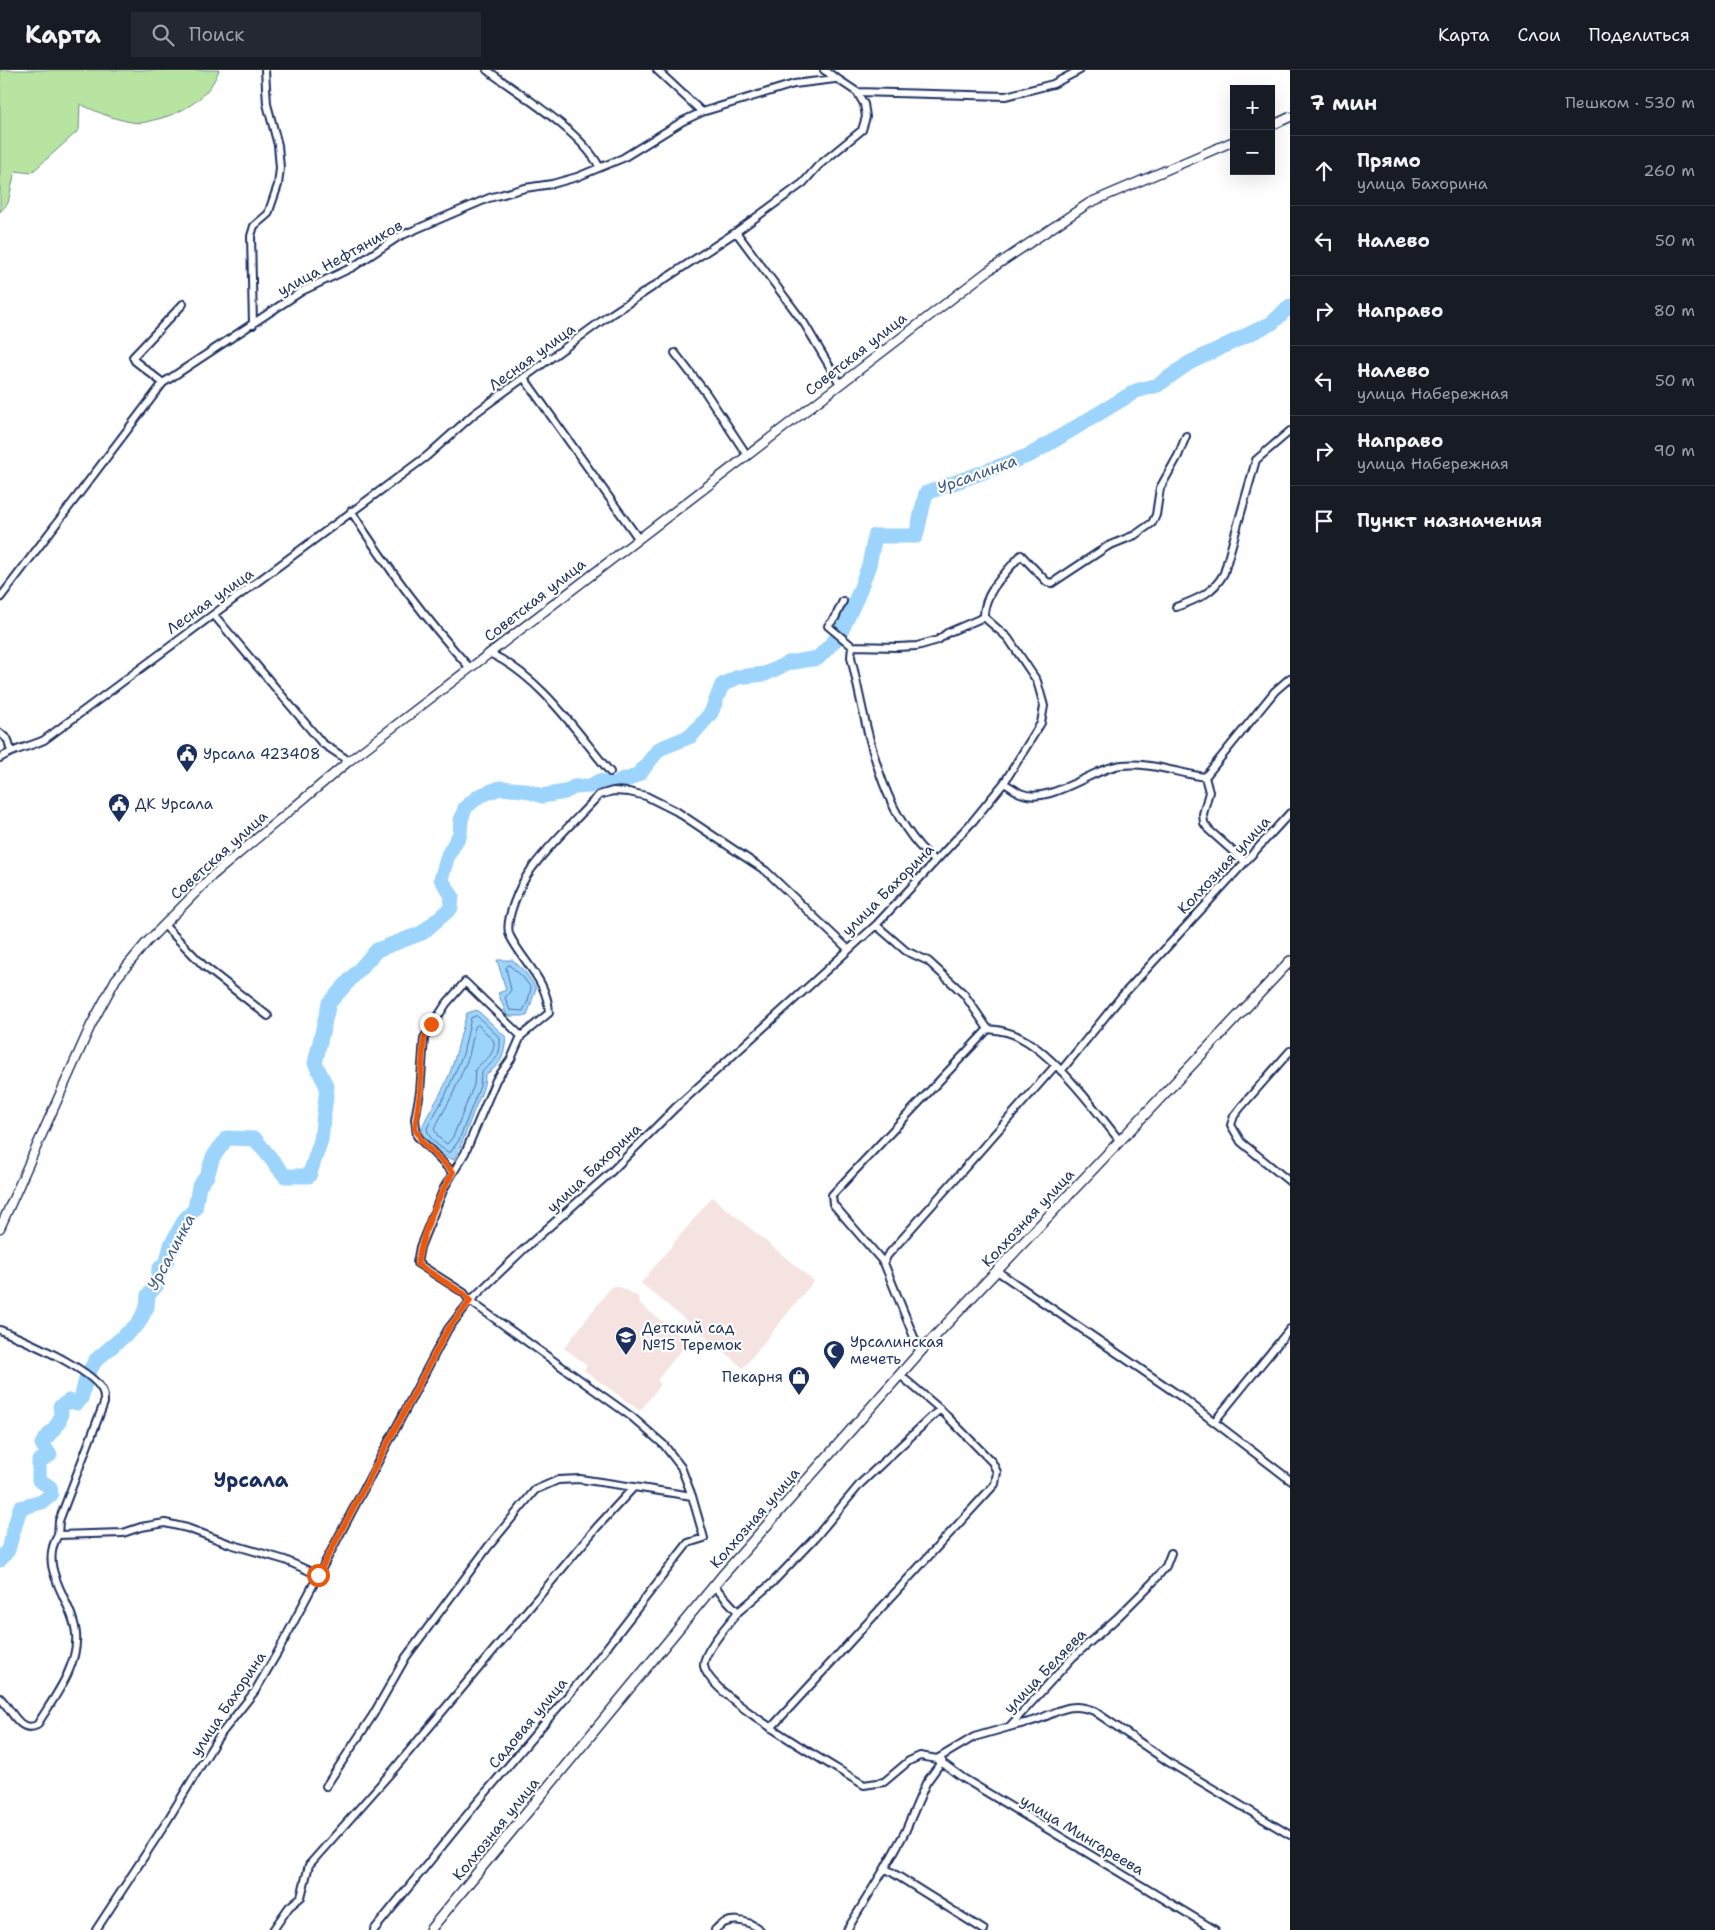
<!DOCTYPE html>
<html lang="ru">
<head>
<meta charset="utf-8">
<style>
  body { margin:0; font-family:"Shantell Sans",sans-serif; background:#242831; color:#f1f3f6 }
  .controls { position:absolute; right:15px; top:15px; display:grid; overflow:hidden; border-radius:0px; box-shadow:0 5px 20px #0002 }
  .controls button { width:45px; height:45px; display:grid; place-items:center; padding:0; border:0; border-bottom:1px solid #363941; background:#171b24; color:#f1f3f6; font:25px sans-serif }
  .stop { position:absolute; width:15px; height:15px; margin:-11px; border:4px solid #ea580c; border-radius:50%; background:#fff }
  .stop.end { background:#ea580c; border-color:#fff; box-shadow:0 1px 5px #0008 }
  .list { margin:0; padding:0; list-style:none }
  h2 { display:flex; justify-content:space-between; align-items:center; height:65px; margin:0; padding:0 20px; font-size:21px }
  h2 small { font-size:16px; font-weight:400; color:#9ea1a6 }
  .list li { display:grid; grid-template-columns:32px 1fr auto; gap:15px; align-items:center; box-sizing:border-box; height:70px; padding:0 20px; border-top:1px solid #363941 }
  .list b { display:block; font-size:19px; white-space:nowrap }
  .list p { margin:0; font-size:16px; white-space:nowrap; color:#9ea1a6 }
  .list em { font-size:16px; font-style:normal; color:#9ea1a6 }
  .icon { flex:none; width:28px; height:28px; fill:none; stroke:currentColor; stroke-width:2; stroke-linecap:round; stroke-linejoin:round }
  .map { position:relative; flex:none; width:1290px; height:1860px; overflow:hidden }
  header { display:flex; align-items:center; gap:30px; box-sizing:border-box; height:70px; padding:0 25px; background:#171b24; border-bottom:1px solid #363941 }
  header strong { font-size:24px }
  nav { display:flex; gap:28px; margin-inline-start:auto; font-size:18px }
  .search { width:350px; height:45px; background:#242831; display:flex; align-items:center; gap:12px; box-sizing:border-box; padding:0 18px; border-radius:0px; color:#9ea1a6; font-size:19px }
  main { display:flex }
  aside { flex:1; background:#171b24 }
  .map>svg:first-child { display:block }
  .built { fill:#f4e3e1 }
  .green { fill:#b8e4a2; stroke:#6a8a80 }
  .water { fill:#9cd4fc; stroke:#6892bd }
  .lines { fill:none; stroke-linecap:round; stroke-linejoin:round }
  .shore { stroke:#4f719d; stroke-width:1 }
  .river { stroke:#9cd4fc; stroke-width:15 }
  .minor-casing { stroke:#1b2f5e; stroke-width:10 }
  .tertiary-casing { stroke:#1b2f5e; stroke-width:11 }
  .secondary-casing { stroke:#1b2f5e; stroke-width:12 }
  .minor { stroke:#fff; stroke-width:6 }
  .tertiary { stroke:#fff; stroke-width:8 }
  .secondary { stroke:#fff; stroke-width:9 }
  .route { stroke:#ea580c; stroke-width:6 }
  .labels { text-anchor:middle; dominant-baseline:central; stroke-width:4.5; stroke-linejoin:round; paint-order:stroke }
  .street-label { font-size:15px; fill:#1b2f5e; stroke:#fff }
  .poi-label { font-size:15px; fill:#1b2f5e; stroke:#fff; text-anchor:start }
  .water-label { font-size:16px; font-style:italic; fill:#3b5886; stroke:#fff }
  .district-label { font-size:20px; font-weight:bold; fill:#1b2f5e; stroke:#fff }
</style>
</head>
<body>
<header>
<strong>Карта</strong>
<div class="search"><svg class="icon" aria-label="search" viewBox="0 0 24 24"><circle cx="10" cy="10" r="6"/><path d="M15 15l6 6"/></svg>Поиск</div>
<nav><a>Карта</a><a>Слои</a><a>Поделиться</a></nav>
</header>
<main>
<div class="map">
<svg width="1290" height="1860" viewBox="0 0 1290 1860">
  <rect width="100%" height="100%" fill="#fff"/>
  <filter id="ink" filterUnits="userSpaceOnUse"><feTurbulence type="fractalNoise" baseFrequency=".02" numOctaves="2"/><feDisplacementMap in="SourceGraphic" scale="10" xChannelSelector="R" yChannelSelector="G"/><feConvolveMatrix kernelMatrix="1 2 1 2 8 2 1 2 1" color-interpolation-filters="sRGB"/></filter>
  <g filter="url(#ink)">
    <path class="built" d="M712,1127L814,1211L743,1298L641,1213Z
      M612,1216L620,1217L638,1227L640,1234L688,1272L657,1310L661,1314L640,1341L584,1300L587,1295L564,1278Z"/>
    <path class="green" d="M0,0H219C209,27 185,42 158,49C152,50 145,53 139,53C118,51 99,43 80,34L79,60L31,103L15,101L8,133L0,142Z"/>
    <path class="water" d="M497,890H513L526,903L536,918L527,946H507L498,923L506,920Z
      M477,940L506,967C504,987 502,994 485,1005C485,1021 477,1031 472,1046C466,1061 462,1075 454,1090C442,1086 425,1075 422,1063C420,1055 436,1032 440,1024C455,998 458,971 467,943Z"/>
    <g class="lines">
      <path class="shore" d="M509,895L522,906L531,918L528,931L523,941L510,940L505,928L511,920L506,898Z
        M477,946L500,968C501,990 493,990 481,1003L480,1016L459,1070L450,1083C440,1078 428,1069 427,1058L446,1024L463,984L471,948Z
        M478,955L494,971C494,989 484,988 475,1000L474,1015L453,1067L447,1074L439,1068L434,1059L452,1026L469,986L475,957Z"/>
      <path class="river" d="M0,1490L8,1480L20,1438L42,1432L51,1425L50,1417L39,1410V1391L50,1385L42,1374C49,1362 65,1353 60,1337L69,1331L77,1333L81,1329L87,1305L96,1290L138,1254L147,1237L148,1225L157,1215L159,1199L167,1191L171,1175L185,1149L195,1139L199,1116L207,1106L213,1087L227,1068L255,1069L285,1106H309L321,1070L327,1017L315,993L329,933L377,880L422,863L451,838L452,826L441,809L448,785L460,764L461,750L465,738L479,726L500,718L524,720L542,726L565,722L574,717L590,716L599,711L616,715L623,709H629L640,703L659,679L691,666L711,643L722,615L738,607L765,604L788,593L818,588L839,566L858,525L869,495L875,466H916L926,423L1030,385L1136,321L1158,315L1189,293L1272,253L1290,236"/>
      <g class="minor-casing">
        <path id="minor" d="M487,0C521,25 579,60 599,96
          M657,0L702,42
          M824,0L857,22
          M736,162L804,253L840,314
          M253,255L251,166L254,156L268,144L278,115L280,98L278,75L267,34L265,0
          M675,283L706,323L747,385
          M524,308L638,468
          M163,313L135,291L133,287L183,234
          M351,441C388,499 423,546 469,597
          M0,528L163,313L302,221L353,197L398,167L456,142L489,128L525,118L552,114L577,107L623,88L683,51L702,42L794,14L835,9
          M843,531L835,548L828,556L852,576L897,577L917,576L938,570L947,563L984,547L1008,568L1037,611L1044,636L1041,653L1004,713L973,751L876,855L675,1038L609,1104L523,1180L470,1231L464,1223L417,1193L420,1177L444,1118L465,1083L496,1010L511,989L521,966L549,943C548,911 523,892 510,866C503,852 521,813 530,801C548,775 577,749 599,725L613,721L629,722L646,726L676,741L766,801L848,879
          M1176,537C1196,530 1214,523 1224,503L1256,390L1290,361
          M214,545L322,673L349,691
          M984,547C983,523 1007,501 1021,485L1047,512L1052,513L1108,476L1135,465L1152,453L1156,445L1160,418L1178,386L1186,366
          M852,576L851,587C867,655 878,744 935,791
          M489,583C540,606 575,660 610,702
          M0,663L8,670L11,682
          M0,688C14,679 29,677 44,670L427,386L474,344L607,247L736,162L803,113L818,96L862,60L866,47L864,34L857,22L1006,26L1053,14L1080,0
          M1205,707L1209,722L1203,744L1204,753L1209,760L1245,792
          M1004,713C1009,716 1015,720 1020,723C1050,736 1092,698 1122,695C1150,692 1177,703 1205,707L1275,621L1290,608
          M164,855L204,896L268,946
          M876,855L906,881L928,891L964,924L988,959C999,960 1011,962 1021,968C1054,985 1096,1040 1119,1070
          M1290,981L1241,1037L1234,1046L1231,1055L1241,1072L1290,1112
          M1061,1001L1121,927L1290,743
          M453,1103L417,1066L415,1049L420,1022L424,968L446,934L465,912L521,966
          M884,1193L887,1186L1055,996
          M997,1201L1183,1328L1290,1410
          M0,1260C22,1269 95,1300 103,1322C104,1325 104,1330 104,1333L59,1451L58,1465L123,1463L141,1457L165,1453L187,1458L230,1474L285,1490L318,1505
          M920,1282L884,1193L833,1134L832,1125L988,959
          M1214,1352L1290,1259
          M714,1516L738,1542L772,1513L815,1468L861,1413L940,1339L900,1305
          M738,1542C729,1553 702,1583 704,1596C708,1626 835,1697 864,1715L884,1712L909,1691L920,1686L937,1689L963,1708L1215,1860
          M0,1628C11,1638 19,1664 37,1655C53,1629 79,1596 76,1564C73,1530 37,1500 58,1465
          M1009,1657C1018,1654 1027,1653 1036,1650C1059,1642 1069,1631 1094,1641L1170,1693L1290,1765
          M771,1658L995,1414L997,1402L992,1392L940,1339
          M937,1689L974,1667L1009,1657L1073,1587L1117,1548L1153,1512L1166,1496L1171,1483
          M326,1716L373,1645L406,1587L488,1477L535,1420L558,1410L580,1409L634,1417
          M885,1798L984,1860
          M96,1860L164,1756L217,1669L255,1621L279,1580L448,1259L470,1231L632,1347L664,1375L681,1397L692,1426
          M273,1860L289,1837L301,1827L309,1795L395,1698L597,1457L634,1417L692,1426L704,1468L688,1473L587,1603L476,1734L374,1860
          M715,1860C727,1846 747,1849 760,1860
          M847,1860L885,1798L905,1762L926,1713L942,1691"/>
      </g>
      <g class="tertiary-casing">
        <path id="tertiary" d="M1271,56L1290,47
          M0,1158L91,955L116,909L146,873L213,805L349,691L988,201L1089,133L1234,71"/>
      </g>
      <g class="secondary-casing">
        <path id="secondary" d="M430,1860L722,1506L858,1352L920,1282L1290,891"/>
      </g>
      <use href="#minor" class="minor"/>
      <use href="#tertiary" class="tertiary"/>
      <use href="#secondary" class="secondary"/>
    </g>
  </g>
  <g class="lines" filter="url(#ink)">
    <path class="route" d="M318,1505L448,1259L470,1231L464,1224L417,1194C423,1162 437,1129 453,1102L422,1072L415,1058L420,1022L424,968L431,954"/>
  </g>
  <defs>
    <g id="civic-pin" transform="scale(1.125)"><path d="M0 17L-7.5 6A9.5 9.5 0 1 1 7.5 6Z" fill="#1b2f5e" stroke="#fff"/><path d="M-.6-6.5H3V-4.5H.6V-3L4-1V1h2V6H-6V1h2V-1L-.6-3ZM-1.2 2.5V6h2.4V2.5Z" fill="#fff"/></g>
    <g id="school-pin" transform="scale(1.125)"><path d="M0 17L-7.5 6A9.5 9.5 0 1 1 7.5 6Z" fill="#1b2f5e" stroke="#fff"/><path d="M0-5L7-2L0 1L-7-2ZM-4 1L0 2.5L4 1V4Q0 6-4 4Z" fill="#fff"/></g>
    <g id="mosque-pin" transform="scale(1.125)"><path d="M0 17L-7.5 6A9.5 9.5 0 1 1 7.5 6Z" fill="#1b2f5e" stroke="#fff"/><path d="M3.5-4.9A6 6 0 1 0 3.5 4.9A5 5 0 1 1 3.5-4.9Z" fill="#fff"/></g>
    <g id="shop-pin" transform="scale(1.125)"><path d="M0 17L-7.5 6A9.5 9.5 0 1 1 7.5 6Z" fill="#1b2f5e" stroke="#fff"/><path d="M-5-2.5h2.3a2.7 3.5 0 0 1 5.4 0H5L5.5 6h-11ZM-1.5-2.5h3a1.5 2.3 0 0 0-3 0Z" fill="#fff"/></g>
  </defs>
  <g fill-rule="evenodd">
    <use href="#civic-pin" x="187" y="684"/>
    <use href="#civic-pin" x="119" y="734"/>
    <use href="#school-pin" x="626" y="1267"/>
    <use href="#mosque-pin" x="834" y="1281"/>
    <use href="#shop-pin" x="799" y="1307"/>
  </g>
  <g class="labels">
    <g class="street-label">
      <text transform="translate(340 188) rotate(-29)">улица Нефтяников</text>
      <text transform="translate(856 284) rotate(-38)">Советская улица</text>
      <text transform="translate(532 287) rotate(-36)">Лесная улица</text>
      <text transform="translate(535 530) rotate(-38)">Советская улица</text>
      <text transform="translate(210 531) rotate(-35)">Лесная улица</text>
      <text transform="translate(219 785) rotate(-42)">Советская улица</text>
      <text transform="translate(1224 795) rotate(-47)">Колхозная улица</text>
      <text transform="translate(888 820) rotate(-45)">улица Бахорина</text>
      <text transform="translate(594 1098) rotate(-43)">улица Бахорина</text>
      <text transform="translate(1028 1148) rotate(-47)">Колхозная улица</text>
      <text transform="translate(755 1448) rotate(-49)">Колхозная улица</text>
      <text transform="translate(1045 1601) rotate(-46)">улица Беляева</text>
      <text transform="translate(228 1634) rotate(-56)">улица Бахорина</text>
      <text transform="translate(528 1653) rotate(-50)">Садовая улица</text>
      <text transform="translate(496 1759) rotate(-51)">Колхозная улица</text>
      <text transform="translate(1082 1765) rotate(31)">улица Мингареева</text>
    </g>
    <g class="poi-label">
      <text x="203" y="684">Урсала 423408</text>
      <text x="135" y="734">ДК Урсала</text>
      <text x="642" y="1258">Детский сад<tspan x="642" dy="17">№15 Теремок</tspan></text>
      <text x="850" y="1272">Урсалинская<tspan x="850" dy="17">мечеть</tspan></text>
      <text x="783" y="1307" text-anchor="end">Пекарня</text>
    </g>
    <g class="water-label">
      <text transform="translate(977 404) rotate(-20)">Урсалинка</text>
      <text transform="translate(171 1182) rotate(-62)">Урсалинка</text>
    </g>
    <g class="district-label">
      <text x="251" y="1410">Урсала</text>
    </g>
  </g>
</svg>
<div class="controls">
<button>+</button>
<button>−</button>
</div>
<div class="stop" style="left:318px;top:1505px"></div>
<div class="stop end" style="left:431px;top:954px"></div>
</div>
<aside>
<h2>7 мин<small>Пешком · 530 m</small></h2>
<ul class="list">
<li><svg class="icon" aria-label="ahead" viewBox="0 0 24 24"><path d="M12 20V5M6 11l6-6 6 6"/></svg><div><b>Прямо</b><p>улица Бахорина</p></div><em>260 m</em></li>
<li><svg class="icon" aria-label="left" viewBox="0 0 24 24"><path d="M17 20v-9H6M10 6l-5 5 5 5"/></svg><div><b>Налево</b></div><em>50 m</em></li>
<li><svg class="icon" aria-label="right" viewBox="0 0 24 24"><path d="M7 20v-9h11M14 6l5 5-5 5"/></svg><div><b>Направо</b></div><em>80 m</em></li>
<li><svg class="icon" aria-label="left" viewBox="0 0 24 24"><path d="M17 20v-9H6M10 6l-5 5 5 5"/></svg><div><b>Налево</b><p>улица Набережная</p></div><em>50 m</em></li>
<li><svg class="icon" aria-label="right" viewBox="0 0 24 24"><path d="M7 20v-9h11M14 6l5 5-5 5"/></svg><div><b>Направо</b><p>улица Набережная</p></div><em>90 m</em></li>
<li><svg class="icon" aria-label="arrive" viewBox="0 0 24 24"><path d="M6 21V4h12l-3 4 3 4H6"/></svg><div><b>Пункт назначения</b></div></li>
</ul>
</aside>
</main>
</body>
</html>
